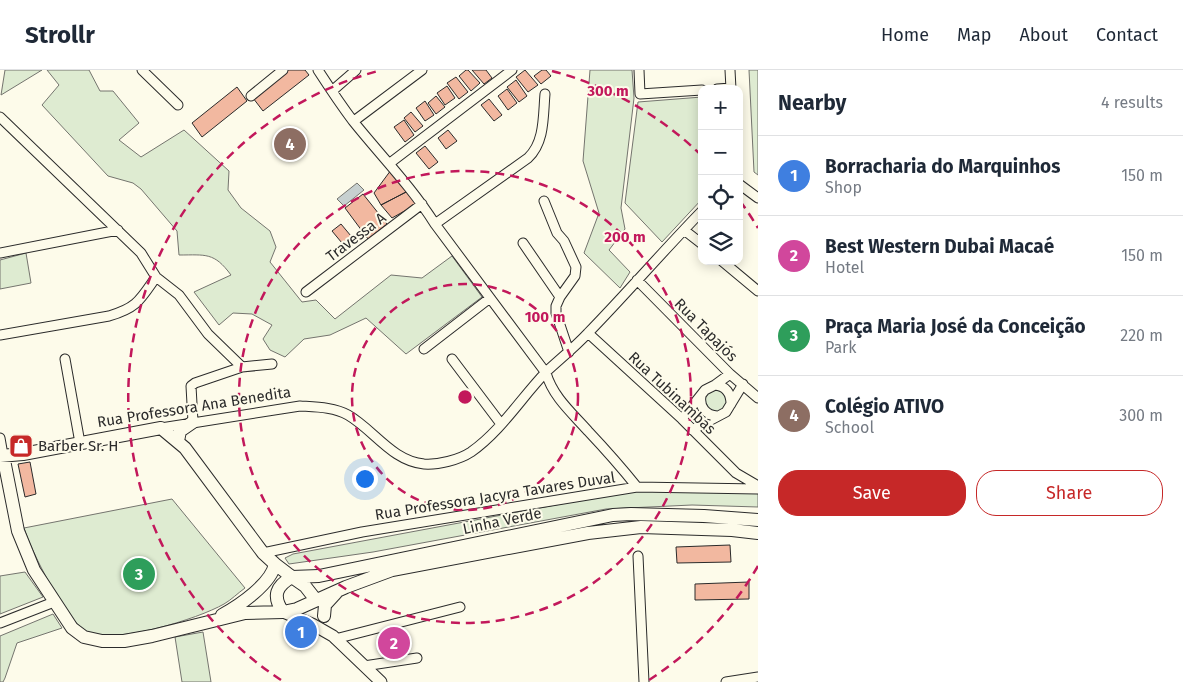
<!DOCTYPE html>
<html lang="en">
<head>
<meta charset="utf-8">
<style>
  body { margin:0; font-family:"Fira Sans",sans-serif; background:#f6f6f7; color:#1f2937 }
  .controls { position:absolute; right:15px; top:15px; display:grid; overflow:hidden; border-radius:10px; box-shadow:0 2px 12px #0003 }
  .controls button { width:45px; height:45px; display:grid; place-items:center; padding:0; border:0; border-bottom:1px solid #e0e1e3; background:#fff; color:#1f2937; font:25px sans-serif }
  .you { position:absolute; left:364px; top:408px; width:18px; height:18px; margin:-12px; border:4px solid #fff; border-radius:50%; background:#1a73e8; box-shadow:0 0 0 8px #1a73e833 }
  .badge { display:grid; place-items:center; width:32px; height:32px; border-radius:50%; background:#c62828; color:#fff; font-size:16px; font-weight:700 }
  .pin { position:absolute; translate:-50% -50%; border:2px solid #fff; box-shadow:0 1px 5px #0006 }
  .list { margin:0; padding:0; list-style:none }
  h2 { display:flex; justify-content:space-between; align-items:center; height:65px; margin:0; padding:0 20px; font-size:21px }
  h2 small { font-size:16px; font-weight:400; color:#747a83 }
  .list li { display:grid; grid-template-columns:32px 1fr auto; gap:15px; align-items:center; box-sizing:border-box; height:80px; padding:0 20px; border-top:1px solid #e0e1e3 }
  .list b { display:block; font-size:19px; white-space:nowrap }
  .list p { margin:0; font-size:16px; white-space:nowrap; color:#747a83 }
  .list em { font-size:16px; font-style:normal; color:#747a83 }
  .actions { display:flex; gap:10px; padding:15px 20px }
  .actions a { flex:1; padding:11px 0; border:1px solid #c62828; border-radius:20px; text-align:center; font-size:18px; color:#c62828 }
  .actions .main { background:#c62828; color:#fff }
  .icon { flex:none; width:28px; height:28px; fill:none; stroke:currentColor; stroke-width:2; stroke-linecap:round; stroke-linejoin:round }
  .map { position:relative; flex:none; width:758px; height:612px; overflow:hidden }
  header { display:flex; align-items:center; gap:30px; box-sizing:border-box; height:70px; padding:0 25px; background:#fff; border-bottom:1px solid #e0e1e3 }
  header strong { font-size:24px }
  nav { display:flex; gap:28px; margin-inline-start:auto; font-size:18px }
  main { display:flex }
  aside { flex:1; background:#fff }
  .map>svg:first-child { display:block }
  .green { fill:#deebd1; stroke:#74746e }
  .water { fill:#c7d0d0; stroke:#74746e }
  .building { fill:#f2b8a0; stroke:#2b2b2b }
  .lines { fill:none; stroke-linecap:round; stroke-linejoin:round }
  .minor-casing { stroke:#2b2b2b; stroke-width:11 }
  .major-casing { stroke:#2b2b2b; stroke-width:13 }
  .highway-casing { stroke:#2b2b2b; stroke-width:14 }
  .minor { stroke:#fdfbea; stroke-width:9 }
  .major { stroke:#fdfbea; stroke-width:11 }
  .highway { stroke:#fdfbea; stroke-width:12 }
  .ring { fill:none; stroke:#c2185b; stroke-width:2.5; stroke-dasharray:9 6 }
  .labels { text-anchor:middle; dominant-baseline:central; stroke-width:4; stroke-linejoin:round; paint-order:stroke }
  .street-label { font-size:15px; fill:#2b2b2b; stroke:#fdfbea }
  .poi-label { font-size:15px; fill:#2b2b2b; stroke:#fdfbea; text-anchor:start }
  .centre { fill:#c2185b; stroke:#fdfbea; stroke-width:2.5 }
  .ring-label { font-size:15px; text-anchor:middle; font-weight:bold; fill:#c2185b; stroke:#fdfbea; stroke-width:4; stroke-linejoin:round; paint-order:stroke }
</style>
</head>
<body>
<header>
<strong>Strollr</strong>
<nav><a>Home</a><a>Map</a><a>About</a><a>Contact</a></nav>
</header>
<main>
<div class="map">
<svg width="758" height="612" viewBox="0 0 758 612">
  <rect width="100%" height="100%" fill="#fdfbea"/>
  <path class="green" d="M5,0H42L1,25Z
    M47,0H89L100,21H113L139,53L119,70L141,87L184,60L229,101L228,120L241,138L270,161L276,177L270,192L302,232L316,230L335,249L391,205L422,208L452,186L482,227L406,284L366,248L330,265L304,269L285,287L270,280L263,269L272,255L252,244L233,243L219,255L194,222L231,205C214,182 206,185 179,185L177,161L141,119L133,113L108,106L42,35L59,15Z
    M590,0H632L634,28L621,138L625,159L609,180L630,202L620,218L584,183L599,143L583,91Z
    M749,0H758V105L754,102Z
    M702,27V129L662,172L625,133L638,32Z
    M26,183L31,213L0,219V190Z
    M705 331a11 11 0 1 1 22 0a11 11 0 1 1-22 0Z
    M641,419L758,423V437L692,435L606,439L373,482L289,494L285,488L293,484Z
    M172,429L245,518C238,523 231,530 224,534C198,549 114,575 87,562C66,551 31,481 24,458Z
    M25,502L43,527L0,544V506Z
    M53,544L62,558L17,573L5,608L3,612H0V566Z
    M203,562L211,612H182L175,567Z"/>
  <path class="water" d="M357,113L364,120L344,136L337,129Z"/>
  <path class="building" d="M288,0H305L309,5L263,41L253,28Z
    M466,0H468L480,13L471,21L459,6Z
    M472,0H486L492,8L484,14Z
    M525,0L538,15L528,22L516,7Z
    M542,0H546L551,6L541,14L534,6Z
    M456,7L468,22L459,29L447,13Z
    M516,10L527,26L519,32L507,17Z
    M447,16L455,28L445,35L437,23Z
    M237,17L247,31L202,67L192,53Z
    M507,19L517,33L508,40L498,26Z
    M436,26L445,37L436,44L428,33Z
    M489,29L502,45L494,51L481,35Z
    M425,31L434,45L425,51L416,38Z
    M411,42L423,56L415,62L404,48Z
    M404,50L414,65L405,72L394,57Z
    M448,60L457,71L446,79L438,68Z
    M425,76L438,92L429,99L416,83Z
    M391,100L408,121L381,135L374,123Z
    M408,121L417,134L392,148L381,135Z
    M363,124L387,154L368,169L345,138Z
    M341,154L356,172L347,179L332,161Z
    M30,392L36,424L25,427L18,394Z
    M730,475L731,492L677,493L676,477Z
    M749,512V529L695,530V514Z
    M306,553L309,567L297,570L292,556Z"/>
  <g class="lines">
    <g class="minor-casing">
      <path id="minor" d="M142,0L178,35
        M318,0C329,17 341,35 353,51C381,86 411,116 435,154L546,303C553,327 572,343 588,361C605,379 621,397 637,417
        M639,0L640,24L702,20
        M730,0L731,19
        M717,19L731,18
        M332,21L356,0
        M251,26L283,0
        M0,47L141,183L156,207L179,225L208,264L242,297
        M354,51L422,0
        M390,93L512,0
        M739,114L758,128
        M544,131L557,163L564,171L576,197L575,206L560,227L556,236V243L569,282
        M435,154L528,88C545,72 543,46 545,24
        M684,160L702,174
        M523,173L560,227
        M0,183L118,160
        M722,191L758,221
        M637,210L730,304L758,328
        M306,222L422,134
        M588,263L682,349L736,403L758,416
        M0,265L109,246C137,238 140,230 156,207
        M424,279L490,228
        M65,289L80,373
        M452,289L501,354
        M715,315C726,316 731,323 731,334
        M701,326C699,337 706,345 717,346
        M682,349L705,320L715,315L730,304
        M193,352L191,316L195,313L242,297L272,294
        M161,358L300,336C316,337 334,337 348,345C374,360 392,391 424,394C438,395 459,390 471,382C501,361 521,328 546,302C560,289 575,277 588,263C627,223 663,181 702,141
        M692,360L726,342L743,314
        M0,368L3,385
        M263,483L362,462L637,417L758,419
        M638,486L644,612
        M0,553L54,532
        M335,569L460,537
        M364,596L417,588
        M726,612L758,607"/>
    </g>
    <g class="major-casing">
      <path id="major" d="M283,542L312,554L333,566L381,612"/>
    </g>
    <g class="highway-casing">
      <path id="highway" d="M178,371L180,361L193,352
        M3,385L18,461L34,500L72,558L84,567L102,571H124L152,566L245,543L283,542L297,539L346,517L392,500L588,463L641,457L732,460L758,463
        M0,386L23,384L161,358L185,378L263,483L275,494L292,507L319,506L613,445L631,444L704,446L758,450
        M283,542C272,526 276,516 292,507L305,516L316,530
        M222,545C240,535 271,514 275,494
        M324,546L325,535L336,523"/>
    </g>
    <use href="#minor" class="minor"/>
    <use href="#major" class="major"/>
    <use href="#highway" class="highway"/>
  </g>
  <g class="ring">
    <circle cx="465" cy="327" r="113"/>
    <circle cx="465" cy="327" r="226"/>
    <path d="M758 496A338 338 0 0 1 649 610M281 610A338 338 0 0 1 378 1M552 1A338 338 0 0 1 700 84M740 131A338 338 0 0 1 758 158"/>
  </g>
  <defs>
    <g id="shop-square" transform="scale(1.25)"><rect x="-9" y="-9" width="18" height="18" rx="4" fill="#c62828" stroke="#fdfbea"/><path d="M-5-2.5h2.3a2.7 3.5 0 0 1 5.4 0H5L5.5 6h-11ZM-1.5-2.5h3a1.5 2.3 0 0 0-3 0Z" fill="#fff"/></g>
  </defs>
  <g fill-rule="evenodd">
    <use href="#shop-square" x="21" y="376"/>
  </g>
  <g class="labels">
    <g class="street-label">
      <text transform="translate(356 167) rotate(-37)">Travessa A</text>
      <text transform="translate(706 260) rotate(45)">Rua Tapajós</text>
      <text transform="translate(672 323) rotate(43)">Rua Tubinambás</text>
      <text transform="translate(194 337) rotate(-9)">Rua Professora Ana Benedita</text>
      <text transform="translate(495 426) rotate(-9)">Rua Professora Jacyra Tavares Duval</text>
      <text transform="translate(502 451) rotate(-12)">Linha Verde</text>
    </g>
    <g class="poi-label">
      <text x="38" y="376">Barber Sr. H</text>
    </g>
  </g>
  <circle cx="465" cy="327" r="8" class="centre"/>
  <g class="ring-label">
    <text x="608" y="26">300 m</text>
    <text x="625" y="172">200 m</text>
    <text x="545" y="252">100 m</text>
  </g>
</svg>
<div class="controls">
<button>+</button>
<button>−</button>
<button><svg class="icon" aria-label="locate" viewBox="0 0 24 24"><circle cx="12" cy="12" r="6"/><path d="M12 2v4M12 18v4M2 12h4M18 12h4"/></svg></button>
<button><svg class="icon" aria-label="layers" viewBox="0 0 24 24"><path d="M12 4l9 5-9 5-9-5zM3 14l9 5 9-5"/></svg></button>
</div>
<div class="you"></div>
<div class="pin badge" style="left:301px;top:562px;background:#3f7fe0">1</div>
<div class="pin badge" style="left:394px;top:573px;background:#d1479c">2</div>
<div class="pin badge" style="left:139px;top:504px;background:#2e9e5b">3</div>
<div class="pin badge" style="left:290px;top:74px;background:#8d6e63">4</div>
</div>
<aside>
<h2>Nearby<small>4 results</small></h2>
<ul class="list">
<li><span class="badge" style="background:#3f7fe0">1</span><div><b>Borracharia do Marquinhos</b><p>Shop</p></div><em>150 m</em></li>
<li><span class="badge" style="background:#d1479c">2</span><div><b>Best Western Dubai Macaé</b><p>Hotel</p></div><em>150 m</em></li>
<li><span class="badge" style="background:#2e9e5b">3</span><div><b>Praça Maria José da Conceição</b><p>Park</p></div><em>220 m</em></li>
<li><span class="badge" style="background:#8d6e63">4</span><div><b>Colégio ATIVO</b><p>School</p></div><em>300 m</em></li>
</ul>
<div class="actions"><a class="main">Save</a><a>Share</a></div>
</aside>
</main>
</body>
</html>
